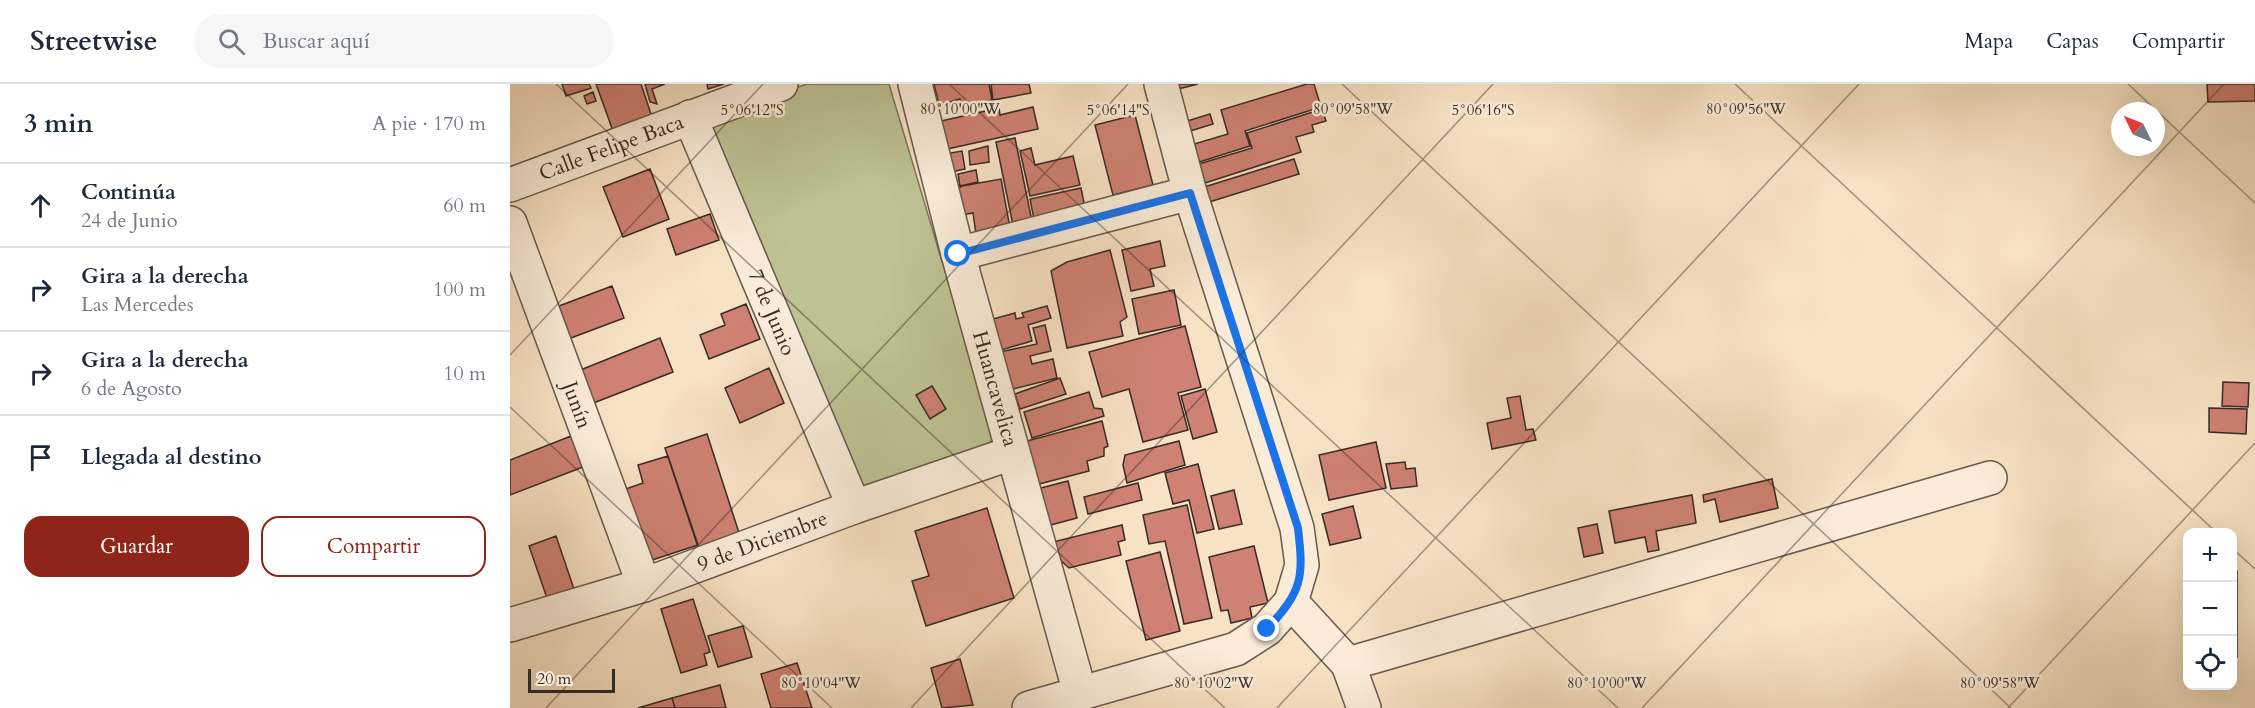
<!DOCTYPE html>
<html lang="es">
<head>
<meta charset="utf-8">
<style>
  body { margin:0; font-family:Cardo,serif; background:#f6f6f7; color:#1f2937 }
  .controls { position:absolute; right:18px; bottom:18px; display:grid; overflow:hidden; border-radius:12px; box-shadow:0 6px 24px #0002 }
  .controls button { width:54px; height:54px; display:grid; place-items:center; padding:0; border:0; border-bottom:2px solid #e0e1e3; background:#fff; color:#1f2937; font:30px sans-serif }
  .compass { position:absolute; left:1601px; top:18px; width:54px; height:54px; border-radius:50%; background:#fff; box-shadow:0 6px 24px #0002; rotate:313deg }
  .scale { position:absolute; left:18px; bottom:15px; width:87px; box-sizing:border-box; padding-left:6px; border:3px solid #372b25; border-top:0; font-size:16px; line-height:21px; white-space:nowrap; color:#372b25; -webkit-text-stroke:4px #faecd9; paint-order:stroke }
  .stop { position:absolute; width:18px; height:18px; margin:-14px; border:4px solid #1a73e8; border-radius:50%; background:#fff }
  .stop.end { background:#1a73e8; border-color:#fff; box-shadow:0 2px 6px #0008 }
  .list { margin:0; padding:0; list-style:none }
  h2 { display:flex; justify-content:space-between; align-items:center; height:78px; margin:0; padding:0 24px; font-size:26px }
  h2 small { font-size:20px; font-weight:400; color:#747a83 }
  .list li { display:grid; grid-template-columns:39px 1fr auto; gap:18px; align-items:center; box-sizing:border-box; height:84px; padding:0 24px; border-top:2px solid #e0e1e3 }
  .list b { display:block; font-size:22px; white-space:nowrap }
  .list p { margin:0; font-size:20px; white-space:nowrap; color:#747a83 }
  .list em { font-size:20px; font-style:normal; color:#747a83 }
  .actions { display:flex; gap:12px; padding:18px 24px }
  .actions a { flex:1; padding:14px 0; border:2px solid #8f2418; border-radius:18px; text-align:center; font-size:21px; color:#8f2418 }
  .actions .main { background:#8f2418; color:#fff }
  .icon { flex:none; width:33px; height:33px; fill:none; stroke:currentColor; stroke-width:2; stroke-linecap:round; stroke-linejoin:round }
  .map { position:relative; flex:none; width:1745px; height:624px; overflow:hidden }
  header { display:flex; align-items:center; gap:36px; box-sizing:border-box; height:84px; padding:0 30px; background:#fff; border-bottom:2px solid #e0e1e3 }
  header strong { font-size:28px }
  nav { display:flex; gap:33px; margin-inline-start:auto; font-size:21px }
  .search { width:420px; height:54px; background:#f6f6f7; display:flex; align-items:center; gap:15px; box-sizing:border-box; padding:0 21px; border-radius:33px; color:#747a83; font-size:22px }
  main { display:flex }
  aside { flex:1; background:#fff }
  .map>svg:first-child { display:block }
  .green { fill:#bec394; stroke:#7a775c; stroke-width:1.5 }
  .building { fill:#cf8173; stroke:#372b25; stroke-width:1.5 }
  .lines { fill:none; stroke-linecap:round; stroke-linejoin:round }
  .minor-casing { stroke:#67594d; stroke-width:36 }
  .minor { stroke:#faecd9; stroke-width:33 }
  .route { stroke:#1a73e8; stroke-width:8 }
  .ticks { fill:none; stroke:#372b25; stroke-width:1.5; stroke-opacity:0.45 }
  .labels { text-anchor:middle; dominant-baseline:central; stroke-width:5; stroke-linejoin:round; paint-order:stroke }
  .street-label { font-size:21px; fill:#372b25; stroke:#faecd9 }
  .ticks-label { font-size:15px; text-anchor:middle; fill:#372b25; stroke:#faecd9; stroke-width:5; stroke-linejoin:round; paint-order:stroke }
</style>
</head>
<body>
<header>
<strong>Streetwise</strong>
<div class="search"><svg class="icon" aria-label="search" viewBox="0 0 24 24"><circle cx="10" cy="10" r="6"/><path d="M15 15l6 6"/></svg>Buscar aquí</div>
<nav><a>Mapa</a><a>Capas</a><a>Compartir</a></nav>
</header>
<main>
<aside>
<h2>3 min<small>A pie · 170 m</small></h2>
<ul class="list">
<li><svg class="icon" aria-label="ahead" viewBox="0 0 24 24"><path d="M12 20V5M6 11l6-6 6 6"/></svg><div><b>Continúa</b><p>24 de Junio</p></div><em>60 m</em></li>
<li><svg class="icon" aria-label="right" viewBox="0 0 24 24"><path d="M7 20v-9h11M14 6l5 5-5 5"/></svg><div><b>Gira a la derecha</b><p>Las Mercedes</p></div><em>100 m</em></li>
<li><svg class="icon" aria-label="right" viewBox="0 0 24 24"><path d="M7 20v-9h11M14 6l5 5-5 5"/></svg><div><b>Gira a la derecha</b><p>6 de Agosto</p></div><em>10 m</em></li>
<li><svg class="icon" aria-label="arrive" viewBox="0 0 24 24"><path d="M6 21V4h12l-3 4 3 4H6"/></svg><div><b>Llegada al destino</b></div></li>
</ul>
<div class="actions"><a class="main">Guardar</a><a>Compartir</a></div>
</aside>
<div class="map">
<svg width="1745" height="624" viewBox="0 0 1745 624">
  <rect width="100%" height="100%" fill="#f8e2c4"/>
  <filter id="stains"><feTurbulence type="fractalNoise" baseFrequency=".00333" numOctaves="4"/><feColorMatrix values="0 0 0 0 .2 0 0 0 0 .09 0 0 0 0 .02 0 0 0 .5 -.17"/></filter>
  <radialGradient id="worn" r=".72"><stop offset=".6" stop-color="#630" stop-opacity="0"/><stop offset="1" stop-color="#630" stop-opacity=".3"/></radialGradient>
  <path class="green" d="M297,0H379L482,345L481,358L475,369L358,408L346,403L201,41L212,29Z"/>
  <path class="building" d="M52,0H79L81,4L56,12Z
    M86,0H131L142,33L103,47Z
    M135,0H155L142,5L147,20L140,18Z
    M197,0H214L198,5Z
    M424,0H479L482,16L452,23L450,15L429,21Z
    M481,0H519L521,9L483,16Z
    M663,0H688L664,6Z
    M797,0H804L811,23L735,47L740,62L686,79L681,61L718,50L711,26Z
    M1697,0H1745V17L1698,18Z
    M83,8L86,17L77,20L74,12Z
    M523,23L528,45L437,65L431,37L489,24L490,31Z
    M812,25L816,37L802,41L804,48L786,53L791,68L695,99L689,80L742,64L737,49Z
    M700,30L703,40L677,48L674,38Z
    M625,31L643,101L603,111L585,41Z
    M505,54L523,142L504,146L486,58Z
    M478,62L479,78L460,81L459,67Z
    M521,64L525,81L563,72L570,101L520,112L510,67Z
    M452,67L455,85L437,89L434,70Z
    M784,75L789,90L696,119L691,104Z
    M140,85L159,135L113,153L93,103Z
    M466,86L468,98L450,102L448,90Z
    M491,95L500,144L466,150L463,129L452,131L447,106L452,102Z
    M571,104L576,129L525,140L520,115Z
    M200,130L209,156L166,171L157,145Z
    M650,157L655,182L640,185L644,202L621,207L612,166Z
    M600,166L617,233L610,238L613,252L557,264L541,187L557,178Z
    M102,202L114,234L53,257L41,225Z
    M664,206L671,241L629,250L622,215Z
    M236,220L250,255L199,275L190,251L215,241L211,230Z
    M537,222L541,234L518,241L522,257L491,266L483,235L505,229L506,235L514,233L512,229Z
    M535,241L541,267L520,272L522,280L543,275L547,294L499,306L490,268L527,260L523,244Z
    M675,242L691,303L668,309L678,346L633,358L619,305L592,313L579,268Z
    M150,254L163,288L81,320L68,287Z
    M259,284L274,319L230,339L215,304Z
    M550,294L556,310L510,325L505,310Z
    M1713,298L1739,299L1738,323L1712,322Z
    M422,302L436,325L420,335L406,311Z
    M695,305L707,348L683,355L671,312Z
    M579,308L584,324L592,325L594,332L522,354L514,328Z
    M1010,312L1016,346L1023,345L1026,356L982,365L977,339L1001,334L997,314Z
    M1699,324L1737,325L1736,350L1699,348Z
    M592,337L598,362L594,364V372L577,377L579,387L529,400L517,357Z
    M197,350L232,458L191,472L155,364Z
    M61,352L73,383L0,411V376Z
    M669,357L675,381L617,399L613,381L615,371Z
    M866,358L876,404L819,416L809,371Z
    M158,372L188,461L136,478L113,406L133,399L128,381Z
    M895,378L896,385L905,384L907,402L881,405L876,380Z
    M688,380L704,445L687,449L679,416L663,420L655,389Z
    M1262,395L1268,424L1210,438L1205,415L1194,418L1193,411Z
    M558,397L567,434L537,442L523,406Z
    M628,399L632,416L578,430L574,413Z
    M724,406L732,440L709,445L701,412Z
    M1182,411L1186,439L1146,447L1149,466L1138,468L1135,453L1105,459L1099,427Z
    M677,421L702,534L674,540L655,457L639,460L633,431Z
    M843,422L851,454L820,461L812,430Z
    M477,424L504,514L416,542L402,497L419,492L405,447Z
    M1087,440L1093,469L1074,473L1068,444Z
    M612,441L615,456L608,458L611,471L559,484L547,473L543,458Z
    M46,452L65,508L38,517L19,462Z
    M744,462L758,519L740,523L742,534L721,539L718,526L711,527L699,473Z
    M650,468L670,547L636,556L616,477Z
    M1722,487H1727V573H1722Z
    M183,515L200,568L194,570L197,581L171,589L151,525Z
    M233,542L242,573L208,583L198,552Z
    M450,575L463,621L432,624L421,584Z
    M287,579L302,624H261L251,590Z
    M210,601L216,624H165L162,614Z
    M162,614L165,624H128Z"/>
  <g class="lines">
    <g class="minor-casing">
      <g id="minor">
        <path id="s1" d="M405,0L448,170L570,609"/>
        <path id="s2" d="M180,33L344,423"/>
        <path id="s3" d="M0,101L271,0"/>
        <path id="s4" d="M0,139L134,501"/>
        <path d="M448,170L680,109"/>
        <path d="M781,518L838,580L854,624"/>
        <path id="s5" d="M0,541L134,501L344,423L502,369"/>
        <path d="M838,580L1480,394"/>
        <path d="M519,624L726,565L757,545L781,518L792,481L787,444L680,109L651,0"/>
      </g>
    </g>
    <use href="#minor" class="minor"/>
  </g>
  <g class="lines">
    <path class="route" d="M448,170L680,109L788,444C794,495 792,507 757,545"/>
  </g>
  <path class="ticks" d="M46,0L715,624M439,0L1108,624M832,0L1501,624M1225,0L1706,448M1618,0L1745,119M0,271L253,0M0,323L322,624M1722,464L1745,485M36,624L618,0M401,624L983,0M767,624L1349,0M1132,624L1714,0M1498,624L1745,359"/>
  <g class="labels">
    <g class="street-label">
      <text stroke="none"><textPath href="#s3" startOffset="108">Calle Felipe Baca</textPath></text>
      <text stroke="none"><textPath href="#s2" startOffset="212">7 de Junio</textPath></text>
      <text stroke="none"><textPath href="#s1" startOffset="315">Huancavelica</textPath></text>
      <text stroke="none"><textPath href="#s4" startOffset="194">Junín</textPath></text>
      <text stroke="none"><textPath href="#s5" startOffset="266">9 de Diciembre</textPath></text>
    </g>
  </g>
  <g class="ticks-label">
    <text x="450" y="30">80°10'00"W</text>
    <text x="843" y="30">80°09'58"W</text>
    <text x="1236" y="30">80°09'56"W</text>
    <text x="242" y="31">5°06'12"S</text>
    <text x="608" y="31">5°06'14"S</text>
    <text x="973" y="31">5°06'16"S</text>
    <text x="311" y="604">80°10'04"W</text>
    <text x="704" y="604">80°10'02"W</text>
    <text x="1097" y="604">80°10'00"W</text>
    <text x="1490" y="604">80°09'58"W</text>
  </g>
  <rect width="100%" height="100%" filter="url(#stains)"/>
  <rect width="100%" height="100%" fill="url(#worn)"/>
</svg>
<div class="controls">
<button>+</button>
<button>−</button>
<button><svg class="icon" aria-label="locate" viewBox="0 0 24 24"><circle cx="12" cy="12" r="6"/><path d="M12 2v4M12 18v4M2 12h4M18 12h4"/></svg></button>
</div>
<svg class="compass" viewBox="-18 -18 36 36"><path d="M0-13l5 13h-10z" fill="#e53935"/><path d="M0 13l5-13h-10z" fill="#747a83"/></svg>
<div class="scale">20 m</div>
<div class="stop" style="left:448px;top:170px"></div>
<div class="stop end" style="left:757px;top:545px"></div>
</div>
</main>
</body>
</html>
